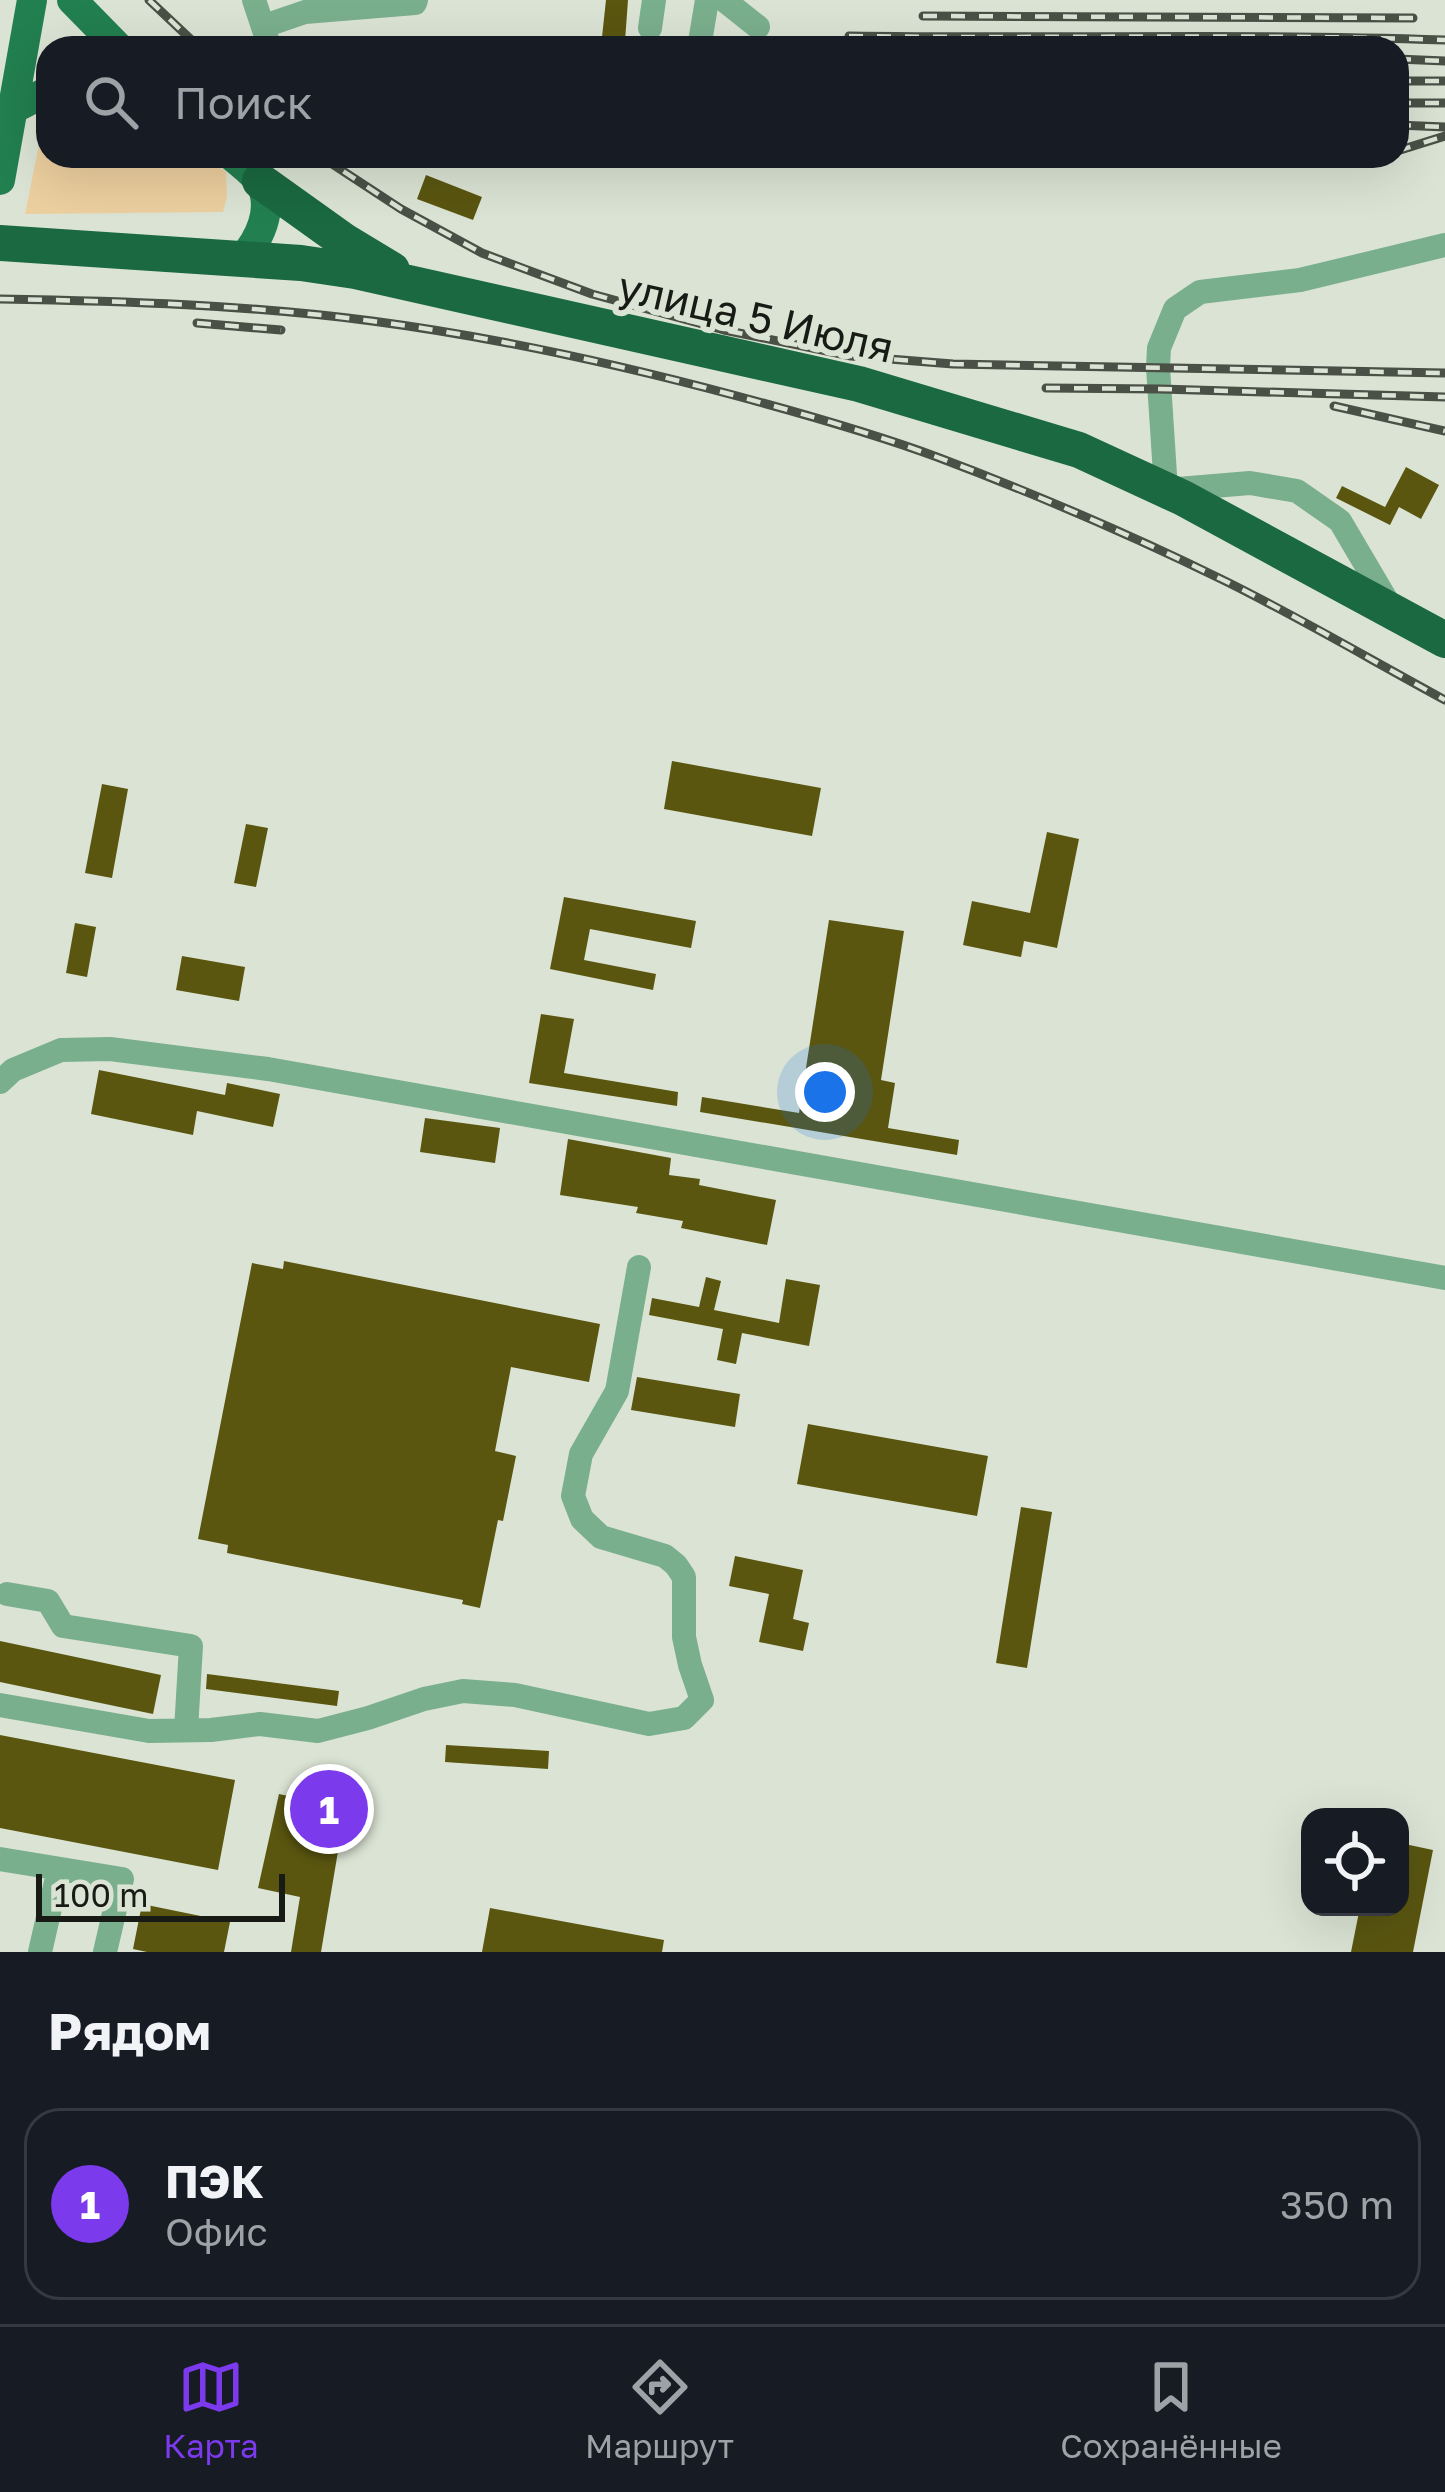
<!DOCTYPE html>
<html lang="ru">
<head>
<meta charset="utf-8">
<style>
  body { margin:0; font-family:"Golos Text",sans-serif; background:#242831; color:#f1f3f6 }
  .controls { position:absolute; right:36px; bottom:36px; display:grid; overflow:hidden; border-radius:24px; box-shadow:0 12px 48px #0002 }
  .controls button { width:108px; height:108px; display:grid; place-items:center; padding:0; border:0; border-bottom:3px solid #363941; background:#171b24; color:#f1f3f6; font:60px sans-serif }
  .scale { position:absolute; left:36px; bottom:30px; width:249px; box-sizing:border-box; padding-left:12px; border:6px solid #181b15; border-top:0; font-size:33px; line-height:42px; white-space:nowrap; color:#181b15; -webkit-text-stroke:9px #dbe4d4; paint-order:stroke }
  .you { position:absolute; left:825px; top:1092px; width:42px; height:42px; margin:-30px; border:9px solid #fff; border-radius:50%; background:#1a73e8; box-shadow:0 0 0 18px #1a73e833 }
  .badge { display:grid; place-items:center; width:78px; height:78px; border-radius:50%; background:#7c3aed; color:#fff; font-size:39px; font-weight:700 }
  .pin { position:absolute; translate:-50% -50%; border:6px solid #fff; box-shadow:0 3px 12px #0006 }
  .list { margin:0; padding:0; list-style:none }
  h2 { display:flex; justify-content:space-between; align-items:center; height:156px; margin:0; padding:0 48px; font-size:51px }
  h2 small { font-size:39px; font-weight:400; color:#9ea1a6 }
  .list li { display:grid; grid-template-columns:78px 1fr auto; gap:36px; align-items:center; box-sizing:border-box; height:192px; margin:0 24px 24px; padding:0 24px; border:3px solid #363941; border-radius:36px }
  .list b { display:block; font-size:45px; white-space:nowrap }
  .list p { margin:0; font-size:39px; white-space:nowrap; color:#9ea1a6 }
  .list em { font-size:39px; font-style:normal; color:#9ea1a6 }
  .icon { flex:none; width:66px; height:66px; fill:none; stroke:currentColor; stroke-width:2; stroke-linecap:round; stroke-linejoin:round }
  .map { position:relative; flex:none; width:1445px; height:1952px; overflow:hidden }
  .search { position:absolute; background:#171b24; box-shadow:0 12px 48px #0002; left:36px; right:36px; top:36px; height:132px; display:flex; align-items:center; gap:30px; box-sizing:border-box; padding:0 42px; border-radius:36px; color:#9ea1a6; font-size:45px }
  .sheet { height:372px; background:#171b24 }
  nav { display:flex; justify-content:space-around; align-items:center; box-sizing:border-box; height:168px; border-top:3px solid #363941; background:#171b24; font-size:33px; color:#9ea1a6 }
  nav a { display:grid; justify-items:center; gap:6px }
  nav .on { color:#7c3aed }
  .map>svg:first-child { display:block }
  .green { fill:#eccf9f }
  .building { fill:#5a5610 }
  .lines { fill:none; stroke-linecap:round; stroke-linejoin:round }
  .minor { stroke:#7aaf8d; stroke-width:24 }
  .major { stroke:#227f4f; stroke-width:30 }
  .highway { stroke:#1a6940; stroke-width:36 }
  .rail-casing { stroke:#4b5047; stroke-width:9 }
  .rail { stroke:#dbe4d4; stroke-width:4.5; stroke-dasharray:14; stroke-linecap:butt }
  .labels { text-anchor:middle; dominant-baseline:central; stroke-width:12; stroke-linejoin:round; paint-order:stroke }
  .street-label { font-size:42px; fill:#181b15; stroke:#dbe4d4 }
</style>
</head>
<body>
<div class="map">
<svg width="1445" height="1952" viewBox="0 0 1445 1952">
  <rect width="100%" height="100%" fill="#dbe4d4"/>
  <path class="green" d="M48,112V156H205L226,172L227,197L223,212L25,214L45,114Z"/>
  <path class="building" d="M606,0H628L625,41L602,37Z
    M426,175L482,197L473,220L417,199Z
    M1406,467L1439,485L1421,519L1399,507L1390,525L1336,498L1342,486L1385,507Z
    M672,761L821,788L812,836L664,809Z
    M102,784L128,789L112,878L85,873Z
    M246,824L268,828L256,887L234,883Z
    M1047,832L1079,839L1057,948L1024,941L1021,957L963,945L972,901L1030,913Z
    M564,897L696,921L691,948L590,929L584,960L656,974L653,990L550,969Z
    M829,920L904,931L881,1080L895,1083L888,1128L959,1140L957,1155L700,1112L702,1097L799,1113Z
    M75,923L96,927L87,977L66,973Z
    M182,956L245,967L239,1001L176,990Z
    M541,1014L574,1019L564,1073L678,1092L677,1106L529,1083Z
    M99,1070L225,1095L227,1083L280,1094L273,1127L197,1111L193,1135L91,1114Z
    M425,1118L500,1128L495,1163L420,1152Z
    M568,1139L671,1158L669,1175L700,1179L699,1185L776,1200L767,1245L681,1228L683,1221L636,1213L638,1207L560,1195Z
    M284,1261L600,1324L589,1382L511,1367L495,1451L516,1456L503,1521L498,1520L480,1608L462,1604L463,1600L227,1553L228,1545L198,1539L252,1263L283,1269Z
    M706,1277L721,1281L714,1310L779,1323L786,1279L820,1285L809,1346L742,1333L736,1364L717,1360L723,1329L649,1315L652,1298L699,1307Z
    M637,1377L740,1394L735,1427L631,1410Z
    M808,1424L988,1456L977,1516L797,1484Z
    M1021,1507L1052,1512L1027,1668L996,1663Z
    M735,1556L803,1570L793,1619L809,1623L803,1651L759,1642L769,1594L729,1586Z
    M0,1641L161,1675L153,1714L0,1682Z
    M207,1674L339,1691L337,1706L206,1689Z
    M0,1735L235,1780L218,1870L0,1828Z
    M446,1745L549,1751L548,1769L445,1762Z
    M318,1793L347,1798L321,1952H291L300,1897L258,1888L279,1794L316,1802Z
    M1400,1843L1433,1850L1413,1952H1351L1360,1907H1400Z
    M142,1904L230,1922L224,1952H147L133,1949Z
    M490,1908L664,1940L662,1952H482Z"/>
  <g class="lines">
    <path class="minor" d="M254,0L270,48
      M724,0L758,27
      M264,26L305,12L415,3L416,0
      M650,28L654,0
      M699,48L707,0
      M1393,611L1340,521L1297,491L1250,483L1166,490L1158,367L1159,348L1175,309L1200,292L1300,280L1445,245
      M0,1082L13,1070L61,1050L110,1049L268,1069L1445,1278
      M7,1594L48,1601L63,1626L191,1646L186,1730
      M0,1705L149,1731L211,1730L260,1724L318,1731L368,1718L424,1699L463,1691L515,1695L649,1724L684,1718L702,1700L690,1665L684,1637V1577L676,1565L665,1556L601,1537L582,1519L573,1496L581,1454L617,1391L639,1267
      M0,1859L122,1879L105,1952
      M40,1952L59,1869"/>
    <path class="major" d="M72,0L119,48
      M13,109L48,91
      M232,156C241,164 255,174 261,184C274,210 259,240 242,259
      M0,180L32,0"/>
    <path class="highway" d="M260,181L344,241L392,270
      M0,243L301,263L355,271L859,384L1079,450L1183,498L1445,640"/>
    <g class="rail-casing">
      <path id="rail" d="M149,0L200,48
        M923,16L1413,18
        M849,36C1048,39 1247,33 1445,40
        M1397,59L1445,61
        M1397,81H1445
        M1397,103H1445
        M1397,125L1445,127
        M1397,151L1445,136
        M320,156L401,209L482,253L592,294L724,330L851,356L953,364L1445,373
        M0,299C124,301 249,305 372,321C495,337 617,364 737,396C804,414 872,433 937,457C1033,493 1129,534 1221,579C1297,616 1371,660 1445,700
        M197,323L281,330
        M1046,388L1160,389L1445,397
        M1334,406L1445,431"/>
    </g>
    <use href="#rail" class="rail"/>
  </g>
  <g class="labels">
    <g class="street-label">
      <text transform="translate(756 316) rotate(13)">улица 5 Июля</text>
    </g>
  </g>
</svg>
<div class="controls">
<button><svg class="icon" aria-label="locate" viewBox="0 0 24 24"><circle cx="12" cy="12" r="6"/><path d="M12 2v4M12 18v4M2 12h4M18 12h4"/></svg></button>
</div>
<div class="scale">100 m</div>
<div class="you"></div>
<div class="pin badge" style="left:329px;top:1809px">1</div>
<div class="search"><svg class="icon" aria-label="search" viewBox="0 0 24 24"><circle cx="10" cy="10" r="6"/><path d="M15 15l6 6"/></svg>Поиск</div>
</div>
<section class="sheet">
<h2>Рядом<small></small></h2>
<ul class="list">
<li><span class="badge">1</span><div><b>ПЭК</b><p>Офис</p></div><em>350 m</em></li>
</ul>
</section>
<nav>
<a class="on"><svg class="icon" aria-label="map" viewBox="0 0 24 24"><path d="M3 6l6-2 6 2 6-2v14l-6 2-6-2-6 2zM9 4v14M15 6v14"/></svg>Карта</a>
<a><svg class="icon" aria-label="directions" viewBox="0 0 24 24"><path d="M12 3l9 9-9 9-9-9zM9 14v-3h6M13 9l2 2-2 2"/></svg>Маршрут</a>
<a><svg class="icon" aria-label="saved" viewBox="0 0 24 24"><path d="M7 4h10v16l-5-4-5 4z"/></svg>Сохранённые</a>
</nav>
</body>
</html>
